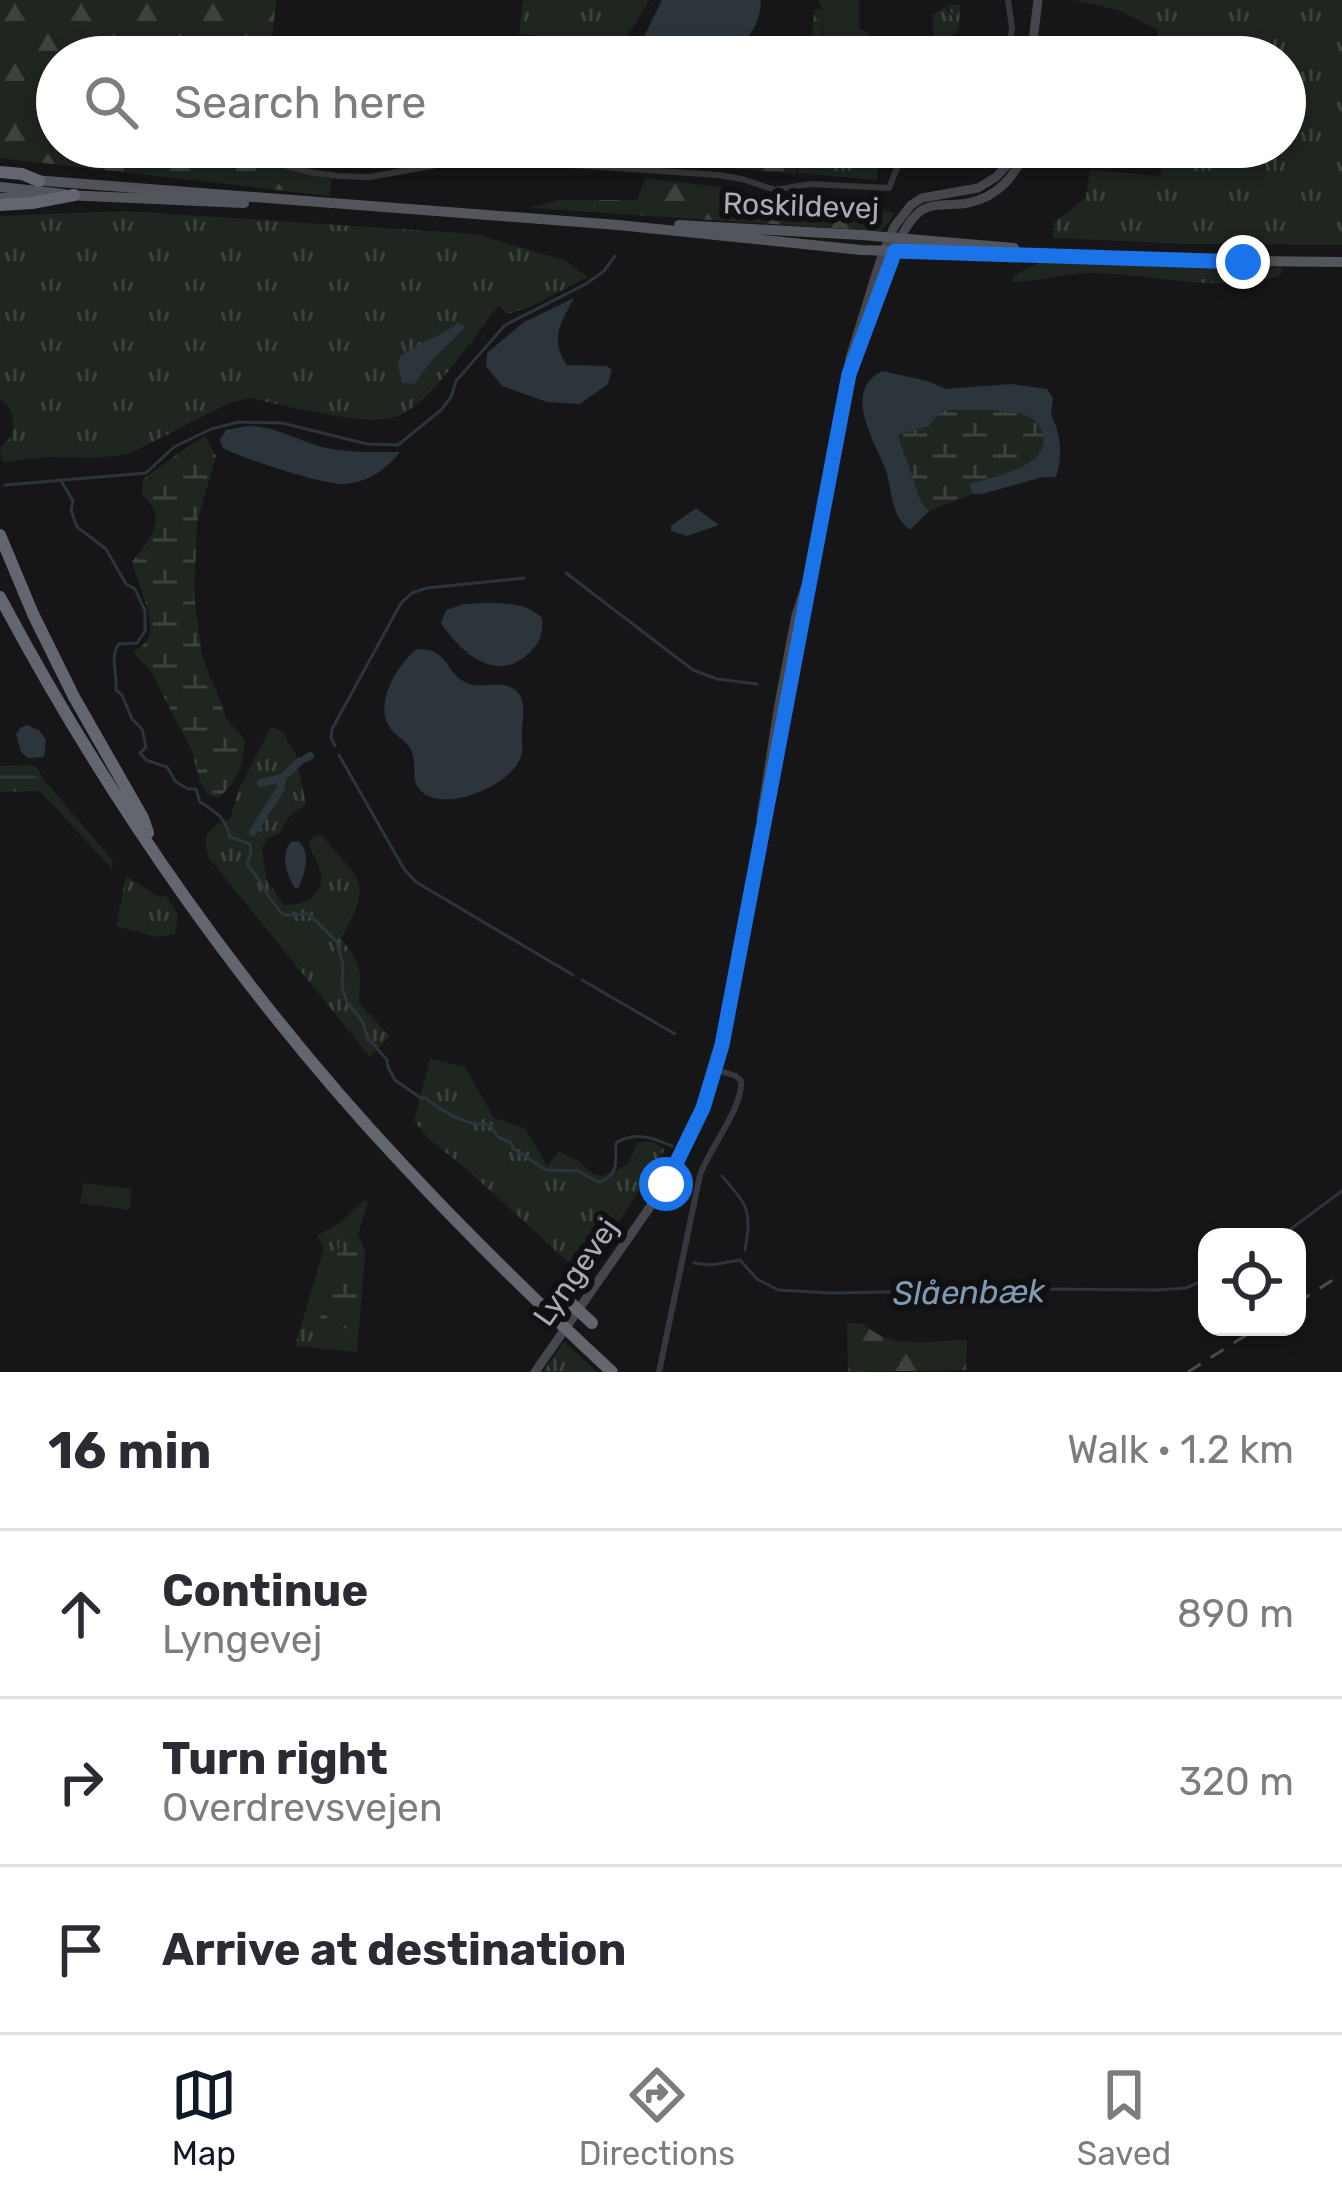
<!DOCTYPE html>
<html lang="en">
<head>
<meta charset="utf-8">
<style>
  body { margin:0; font-family:Rubik,sans-serif; background:#f2f2f3; color:#2b2b33 }
  .controls { position:absolute; right:36px; bottom:36px; display:grid; overflow:hidden; border-radius:24px; box-shadow:0 6px 18px #0003 }
  .controls button { width:108px; height:108px; display:grid; place-items:center; padding:0; border:0; border-bottom:3px solid #e1e1e2; background:#fff; color:#2b2b33; font:60px sans-serif }
  .stop { position:absolute; width:36px; height:36px; margin:-27px; border:9px solid #1a73e8; border-radius:50%; background:#fff }
  .stop.end { background:#1a73e8; border-color:#fff; box-shadow:0 3px 12px #0008 }
  .list { margin:0; padding:0; list-style:none }
  h2 { display:flex; justify-content:space-between; align-items:center; height:156px; margin:0; padding:0 48px; font-size:51px }
  h2 small { font-size:39px; font-weight:400; color:#7c7c81 }
  .list li { display:grid; grid-template-columns:78px 1fr auto; gap:36px; align-items:center; box-sizing:border-box; height:168px; padding:0 48px; border-top:3px solid #e1e1e2 }
  .list b { display:block; font-size:45px; white-space:nowrap }
  .list p { margin:0; font-size:39px; white-space:nowrap; color:#7c7c81 }
  .list em { font-size:39px; font-style:normal; color:#7c7c81 }
  .icon { flex:none; width:66px; height:66px; fill:none; stroke:currentColor; stroke-width:2; stroke-linecap:round; stroke-linejoin:round }
  .map { position:relative; flex:none; width:1342px; height:1372px; overflow:hidden }
  .search { position:absolute; background:#fff; box-shadow:0 6px 18px #0003; left:36px; right:36px; top:36px; height:132px; display:flex; align-items:center; gap:30px; box-sizing:border-box; padding:0 42px; border-radius:66px; color:#7c7c81; font-size:45px }
  .sheet { height:660px; background:#fff }
  nav { display:flex; justify-content:space-around; align-items:center; box-sizing:border-box; height:168px; border-top:3px solid #e1e1e2; background:#fff; font-size:33px; color:#7c7c81 }
  nav a { display:grid; justify-items:center; gap:6px }
  nav .on { color:#111827 }
  .map>svg:first-child { display:block }
  .grass { fill:url(#grass-tufts) }
  .forest { fill:url(#forest-firs) }
  .wetland { fill:url(#wetland-marsh) }
  .pitch { fill:#1e261f }
  .water { fill:#2c353c }
  .lines { fill:none; stroke-linecap:round; stroke-linejoin:round }
  .stream { stroke:#2c353c; stroke-width:3 }
  .canal { stroke:#2c353c; stroke-width:8 }
  .street { stroke:#37383d; stroke-width:6 }
  .secondary { stroke:#45474d; stroke-width:9 }
  .primary { stroke:#53555c; stroke-width:10 }
  .highway { stroke:#63666e; stroke-width:12 }
  .rail { stroke:#4a4c52; stroke-width:3; stroke-dasharray:15 12; stroke-linecap:butt }
  .route { stroke:#1a73e8; stroke-width:15 }
  .labels { text-anchor:middle; dominant-baseline:central; stroke-width:12; stroke-linejoin:round; paint-order:stroke }
  .street-label { font-size:30px; fill:#a8adb8; stroke:#111113 }
  .water-label { font-size:33px; font-style:italic; fill:#7f9bb3; stroke:#111113 }
</style>
</head>
<body>
<div class="map">
<svg width="1342" height="1372" viewBox="0 0 1342 1372">
  <defs>
    <pattern id="grass-tufts" width="24" height="20" patternUnits="userSpaceOnUse" patternTransform="scale(3)"><rect width="24" height="20" fill="#1e261f"/><path d="M3 7l-1-3M5 7V3M7 7l1-3M15 17l-1-3M17 17v-4M19 17l1-3" fill="none" stroke="#3c433d"/></pattern>
    <pattern id="forest-firs" width="22" height="20" patternUnits="userSpaceOnUse" patternTransform="scale(3)"><rect width="22" height="20" fill="#1e261f"/><path d="M5 1l3.5 6h-7zM16 11l3.5 6h-7z" fill="#3c433d"/></pattern>
    <pattern id="wetland-marsh" width="20" height="14" patternUnits="userSpaceOnUse" patternTransform="scale(3)"><rect width="20" height="14" fill="#1e261f"/><path d="M1 5h8M5 5V1M11 12h8M15 12V8" fill="none" stroke="#3c433d"/></pattern>
  </defs>
  <rect width="100%" height="100%" fill="#161618"/>
  <path class="grass" d="M523,0H650L622,44L519,34Z
    M819,0H859V28L868,32V57H837L833,47L823,40V11Z
    M1074,0H1342V245L1188,244L1053,238L1054,223L1086,197L1090,170L1160,176L1164,147H1285V57H1154L1158,30L1118,10Z
    M947,5H960L959,30L951,36H933V15L945,7L957,23Z
    M801,147H879L877,180L798,173Z
    M126,211L476,234L566,261L588,277L530,307L507,314L499,305C477,333 430,404 398,416C365,428 286,405 249,398L229,403L129,454L96,458L49,457L2,462L0,448L12,436C14,418 14,410 0,399V216Z
    M1039,263H1060L1284,268L1279,276C1224,294 1152,274 1094,273C1065,273 1040,282 1011,282L1014,275Z
    M271,727L282,731L295,753L306,804L289,817L280,833L267,839L262,848L266,880L284,905C304,906 327,894 320,870C318,861 312,854 309,844L314,835H321C361,882 374,881 341,938C362,967 361,968 359,1003L390,1036L370,1057L209,858C200,836 209,826 230,819L238,791Z
    M28,765L36,766L45,781L113,861L112,869L40,791L0,792V766Z
    M126,876L159,897L165,895L178,914L175,934L156,937L116,926Z
    M430,1059L465,1067L494,1118L525,1128L547,1166L559,1151L580,1162L593,1174L603,1176L627,1165L638,1142H653L665,1149L610,1236L578,1271L471,1173L429,1139L414,1121Z
    M363,1201H368L358,1234L365,1252L357,1352L295,1346L324,1248L317,1236L342,1221Z
    M564,1342L594,1369L597,1372H543Z"/>
  <path class="forest" d="M0,0H276L270,57H57V147H201L332,179L329,196L0,158Z
    M819,9L823,11C822,30 823,43 809,57H767V52L778,44L806,43L812,39L814,10Z
    M721,147H799L796,174L730,168L711,151Z
    M646,178L736,189L773,206L795,193L894,213L888,224L880,231L529,208L559,200H637Z
    M847,1323L864,1324C890,1350 933,1341 967,1340L966,1370L848,1372Z"/>
  <path class="wetland" d="M942,410C966,411 993,409 1017,413C1027,415 1036,420 1040,428C1061,463 991,478 970,484L973,494L929,511L921,502L897,435L929,426Z
    M205,436L216,456L197,522L194,595L202,656L227,719L245,740C242,767 240,779 218,798L209,795L200,782L192,751L149,668L133,653C138,648 145,645 148,639C157,621 137,582 132,562C150,539 170,519 142,495L143,479C164,465 182,449 205,436Z
    M338,1230L357,1235L365,1252L359,1328L355,1335L350,1337L348,1329L338,1327L331,1335L321,1331C320,1317 320,1303 324,1289C331,1267 343,1254 338,1230Z"/>
  <path class="pitch" d="M83,1183L132,1189L129,1210L80,1203Z"/>
  <path class="water" d="M662,0H761C760,31 745,33 741,57H634Z
    M617,147H721L693,158L678,160L620,157Z
    M574,298C561,322 549,340 567,365L607,366L612,370L608,384L580,404L547,402L502,386L486,366L487,353L524,322Z
    M458,323L464,326L463,330L434,358L414,384L402,383L398,367L400,356C418,343 439,338 458,323Z
    M882,371L927,381L946,389L1011,384L1047,389L1053,398L1051,415C1061,434 1063,456 1056,477H1043L982,494H973L969,484C991,478 1060,464 1040,428C1036,420 1027,415 1018,413C994,409 966,411 942,410L929,426L898,435L921,502L929,511L910,530C889,514 893,490 885,468C874,440 842,391 882,371Z
    M248,426C276,426 296,440 322,447C348,453 374,452 400,452C386,470 367,483 343,484C322,484 243,459 223,448L220,440L226,430Z
    M696,508L719,525L687,536L671,531V526Z
    M483,603C504,603 526,602 542,618C543,633 541,642 529,653C497,685 460,652 441,623L446,610L464,604Z
    M417,649C450,648 444,673 467,683C478,688 491,683 503,685C527,689 524,710 522,728C521,738 524,746 521,756C513,785 444,814 421,791C411,782 416,768 413,756C410,741 399,740 391,729C372,706 398,663 417,649Z
    M27,725L39,730L46,740L44,757L28,758L21,752L16,734L20,728Z
    M298,841C312,852 305,874 298,888H295C286,874 280,855 291,842Z"/>
  <g class="lines">
    <path class="stream" d="M61,481L73,501L71,510L77,527L106,549L126,584L135,589L145,611V631L137,643L119,644C109,656 118,675 116,690L122,695L132,719L142,729L146,747L140,753L146,760L167,767L176,782L188,789H196L200,802C216,812 225,817 230,837L250,844L251,852L247,865C263,880 267,900 284,915L309,914L337,942L343,965L342,987L347,1002L362,1021L368,1038L387,1060L388,1067L395,1080L421,1098H425C443,1112 467,1126 490,1125L498,1137L510,1142L514,1149L546,1170L578,1171L598,1182C620,1177 615,1160 616,1143C634,1131 654,1138 672,1146
      M5,485L146,473L174,447L211,429L239,422L282,423L367,444L398,445L441,410L451,397L456,381L505,325L586,284L604,271L615,256
      M566,573L693,670L717,679L757,684
      M335,746L331,738L332,729L401,603L412,593L427,588L524,578
      M339,755L404,869L416,882L573,975
      M0,777H36
      M582,980L675,1034
      M722,1176C748,1206 752,1210 745,1250
      M1280,1237L1342,1191
      M694,1263L711,1265L740,1260L757,1279L778,1290L832,1293L1043,1289L1157,1290L1186,1288L1207,1279"/>
    <path class="canal" d="M306,758L310,756
      M261,783L282,778L300,761
      M253,832L281,788L282,778"/>
    <path class="street" d="M1008,0L1012,27L1009,57
      M212,147L314,173L339,176L370,177L464,160H500L718,175L742,179L775,190L810,184L889,188L899,163L908,160L972,162L986,156L990,147
      M659,1372L700,1175C710,1147 743,1108 741,1081L736,1076L717,1070"/>
    <path class="secondary" d="M1031,57L1038,0
      M864,328C874,300 898,225 922,210C936,202 953,206 968,203C998,197 1017,175 1026,147
      M761,818L779,704L796,615L805,588
      M535,1372L666,1184L689,1139L716,1069L771,795L850,358L881,258L894,227L911,205L922,198L978,188L996,177L1008,164L1016,147"/>
    <path class="primary" d="M33,180L618,225L861,250L1243,261L1342,262
      M0,187L64,194
      M65,195L244,203
      M0,198L35,197
      M679,225L862,235L1014,248"/>
    <path class="highway" d="M0,172L22,174L39,181
      M0,205L32,203L74,195
      M0,535L33,614L74,697L143,818L148,833
      M0,597C109,802 246,998 405,1167C471,1238 541,1306 612,1372
      M563,1296L592,1323"/>
    <path class="rail" d="M1297,1303L1342,1274
      M1188,1372L1259,1327"/>
  </g>
  <g class="lines">
    <path class="route" d="M666,1184L703,1108L722,1045L849,374L895,251L1243,262"/>
  </g>
  <g class="labels">
    <g class="street-label">
      <text transform="translate(801 206) rotate(2)">Roskildevej</text>
      <text transform="translate(576 1272) rotate(-55)">Lyngevej</text>
    </g>
    <g class="water-label">
      <text transform="translate(969 1292) rotate(-1)">Slåenbæk</text>
    </g>
  </g>
</svg>
<div class="controls">
<button><svg class="icon" aria-label="locate" viewBox="0 0 24 24"><circle cx="12" cy="12" r="6"/><path d="M12 2v4M12 18v4M2 12h4M18 12h4"/></svg></button>
</div>
<div class="stop" style="left:666px;top:1184px"></div>
<div class="stop end" style="left:1243px;top:262px"></div>
<div class="search"><svg class="icon" aria-label="search" viewBox="0 0 24 24"><circle cx="10" cy="10" r="6"/><path d="M15 15l6 6"/></svg>Search here</div>
</div>
<section class="sheet">
<h2>16 min<small>Walk · 1.2 km</small></h2>
<ul class="list">
<li><svg class="icon" aria-label="ahead" viewBox="0 0 24 24"><path d="M12 20V5M6 11l6-6 6 6"/></svg><div><b>Continue</b><p>Lyngevej</p></div><em>890 m</em></li>
<li><svg class="icon" aria-label="right" viewBox="0 0 24 24"><path d="M7 20v-9h11M14 6l5 5-5 5"/></svg><div><b>Turn right</b><p>Overdrevsvejen</p></div><em>320 m</em></li>
<li><svg class="icon" aria-label="arrive" viewBox="0 0 24 24"><path d="M6 21V4h12l-3 4 3 4H6"/></svg><div><b>Arrive at destination</b></div></li>
</ul>
</section>
<nav>
<a class="on"><svg class="icon" aria-label="map" viewBox="0 0 24 24"><path d="M3 6l6-2 6 2 6-2v14l-6 2-6-2-6 2zM9 4v14M15 6v14"/></svg>Map</a>
<a><svg class="icon" aria-label="directions" viewBox="0 0 24 24"><path d="M12 3l9 9-9 9-9-9zM9 14v-3h6M13 9l2 2-2 2"/></svg>Directions</a>
<a><svg class="icon" aria-label="saved" viewBox="0 0 24 24"><path d="M7 4h10v16l-5-4-5 4z"/></svg>Saved</a>
</nav>
</body>
</html>
